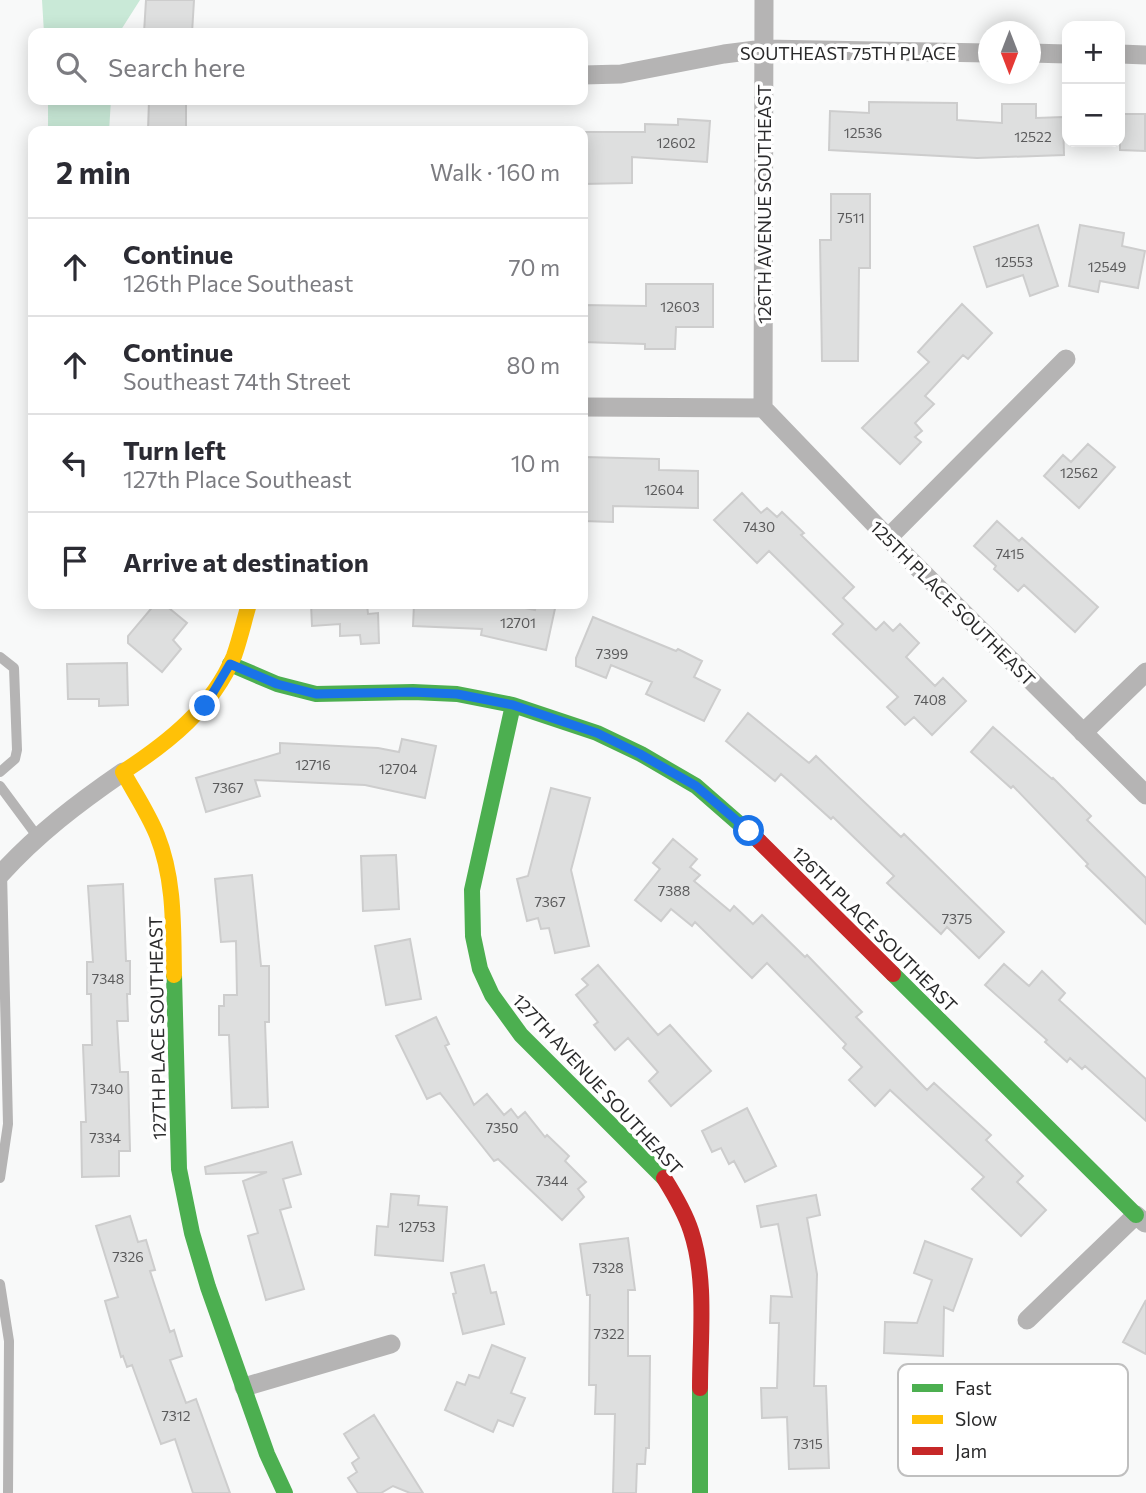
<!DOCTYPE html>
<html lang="en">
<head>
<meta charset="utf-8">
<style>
  body { margin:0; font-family:Commissioner,sans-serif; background:#f2f2f3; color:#2b2b33 }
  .controls { position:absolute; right:21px; top:21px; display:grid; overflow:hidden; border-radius:14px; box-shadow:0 4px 18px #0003 }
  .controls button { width:63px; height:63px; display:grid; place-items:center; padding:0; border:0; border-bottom:2px solid #e1e1e2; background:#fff; color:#2b2b33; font:35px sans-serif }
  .compass { position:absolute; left:978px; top:21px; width:63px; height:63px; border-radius:50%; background:#fff; box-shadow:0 4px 18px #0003; rotate:180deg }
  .stop { position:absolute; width:21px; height:21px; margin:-16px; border:5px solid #1a73e8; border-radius:50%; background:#fff }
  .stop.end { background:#1a73e8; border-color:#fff; box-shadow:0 2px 7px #0008 }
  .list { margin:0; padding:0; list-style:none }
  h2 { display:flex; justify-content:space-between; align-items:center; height:91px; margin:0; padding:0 28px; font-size:30px }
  h2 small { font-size:23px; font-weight:400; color:#7c7c81 }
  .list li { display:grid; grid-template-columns:46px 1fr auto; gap:21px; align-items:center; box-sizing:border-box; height:98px; padding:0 28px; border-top:2px solid #e1e1e2 }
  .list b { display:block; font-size:26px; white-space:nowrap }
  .list p { margin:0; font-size:23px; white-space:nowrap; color:#7c7c81 }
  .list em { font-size:23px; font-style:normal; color:#7c7c81 }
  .icon { flex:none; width:38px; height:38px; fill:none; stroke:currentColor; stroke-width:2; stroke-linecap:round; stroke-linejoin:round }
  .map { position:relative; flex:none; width:1146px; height:1493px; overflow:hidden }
  .search { position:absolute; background:#fff; box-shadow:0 4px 18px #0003; left:28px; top:28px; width:560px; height:77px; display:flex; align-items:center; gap:18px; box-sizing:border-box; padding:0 24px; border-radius:14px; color:#7c7c81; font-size:26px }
  .panel { position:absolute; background:#fff; box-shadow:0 4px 18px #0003; left:28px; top:126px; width:560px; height:483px; border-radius:14px }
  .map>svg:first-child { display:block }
  .green { fill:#c9e9d7 }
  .building { fill:#dedfdf; stroke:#cdcdcd; stroke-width:2 }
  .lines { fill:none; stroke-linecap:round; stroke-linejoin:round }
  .lane { stroke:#b5b4b4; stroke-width:10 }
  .street { stroke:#b5b4b4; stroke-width:19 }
  .fast { stroke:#4caf50; stroke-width:16 }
  .slow { stroke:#ffc107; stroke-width:16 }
  .jam { stroke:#c62828; stroke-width:16 }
  .route { stroke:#1a73e8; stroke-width:9 }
  .labels { text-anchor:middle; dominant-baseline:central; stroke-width:7; stroke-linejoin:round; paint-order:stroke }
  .number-label { font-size:14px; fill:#5a5a5b }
  .street-label { font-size:18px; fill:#2a2a2b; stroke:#fff }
  .key { fill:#fff; stroke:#bfbfbf; stroke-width:2 }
  .key-label { font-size:19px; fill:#2a2a2b }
</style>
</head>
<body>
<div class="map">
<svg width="1146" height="1493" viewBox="0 0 1146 1493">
  <rect width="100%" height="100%" fill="#f8f9f9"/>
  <path class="green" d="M42,0H140L119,33H44Z
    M48,100H111L109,131H48Z"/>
  <path class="building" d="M146,0H194L192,33H144Z
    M149,100H186V131H148Z
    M869,102L957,103V120L1002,123V104H1036V118L1063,117L1064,155L977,158L829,150L830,111L869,113Z
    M1120,114H1145V151L1120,150Z
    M678,119L710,121L707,162L632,157V183L583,184V132H645V124L678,125Z
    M831,194H870V268H859L858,361H822L820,240H831Z
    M1038,225L1058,286L1030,296L1023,275L987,287L974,247Z
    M1080,225L1124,233L1122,246L1145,251L1138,288L1100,281L1098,292L1069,286Z
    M646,284H713V327H676L675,349H645V344L583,342V305L646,306Z
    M962,304L992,333L968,359L963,355L925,396L934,404L915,423L922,431L915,437L921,442L900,464L862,428L929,362L918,352Z
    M1088,444L1115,467L1079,508L1044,476L1063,455L1071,462Z
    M584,457L659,459V470L698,471V508L613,506V522L583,521Z
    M742,493L761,513L767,508L777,517L782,512L804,533L801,535L854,587L843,598L876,630L884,622L893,631L900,624L919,643L906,657L935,686L943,678L966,701L932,735L914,717L905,725L887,707L898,697L833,634L843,624L769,551L757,563L714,520Z
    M997,521L1019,541L1022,538L1098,607L1075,632L1024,585L1018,591L994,569L996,566L974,546Z
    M155,604H164L187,623L173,640L181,649L162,672L128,643V636Z
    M311,604H367L368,614L378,613L379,643L361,644L360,635L340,636V624L312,626Z
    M414,604H506L535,610L536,604H556L546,650L481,635L482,629L413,626Z
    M593,617L676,651L678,649L702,661L694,677L720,690L704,721L646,694L652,682L611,665L606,678L576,666V658Z
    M127,663L128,705L99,706V699H68L67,664Z
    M748,713L809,763L816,756L901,837L904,834L1004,932L979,958L947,927L941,934L887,883L894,876L833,817L831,819L781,774L775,781L726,741Z
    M993,727L1052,779L1053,778L1091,816L1087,820L1146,878V924L1086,866L1088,864L1013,786L1011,788L971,752Z
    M402,739L436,746L425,798L365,785L255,780L260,796L206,812L196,778L280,753V743L378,748L399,752Z
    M551,788L590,798L571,870L589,946L555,953L549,928L541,929L538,918L527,921L517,879L528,876Z
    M673,839L697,859L690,867L700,875L694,881L730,911L734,906L753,924L762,915L805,957L807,955L862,1012L856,1017L927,1090L934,1083L991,1135L986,1140L1023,1176L1017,1182L1046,1210L1021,1236L972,1189L984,1177L890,1090L875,1106L849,1080L862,1067L843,1048L846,1044L767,963L752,978L695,922L692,926L671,909L661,921L635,900L660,869L653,863Z
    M396,855L399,909L363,911L361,856Z
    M252,875L261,966H269V1022H265L268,1107L232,1108L229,1035H219V1006H224V995H237L236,941L221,942L215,879Z
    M123,884L126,961H130V994H127L128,1021H117L120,1072H128L130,1151H119V1176L82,1177L81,1122H86L83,1045H92L91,994H87V962H93L88,886Z
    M410,939L421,999L386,1005L375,946Z
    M1004,964L1029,986L1042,971L1065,993L1059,1000L1146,1079V1121L1085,1066L1082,1069L1070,1058L1067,1062L1045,1042L1047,1040L985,985Z
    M598,965L658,1035L670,1025L711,1071L671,1106L649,1081L658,1072L628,1038L615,1050L594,1025L598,1022L576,995L588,985L582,979Z
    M436,1017L449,1044L445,1046L474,1105L487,1094L504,1115L511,1109L518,1118L525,1112L545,1137L547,1135L569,1156L565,1161L586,1182L578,1189L584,1197L562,1220L498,1159L494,1161L440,1093L427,1099L396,1036Z
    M747,1108L776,1166L745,1182L734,1161L729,1164L721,1148L712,1152L702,1131Z
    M292,1142L301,1174L283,1179L291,1207L280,1210L304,1289L266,1300L248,1236L258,1233L243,1181L267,1172L206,1174L205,1167Z
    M391,1194L419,1196L418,1205L447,1207L443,1261L375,1255L377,1226L388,1227Z
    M816,1195L820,1215L807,1218L817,1274L814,1386H826L829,1468L789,1469L787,1417L762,1418L761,1388H777L779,1323H770L771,1296L792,1297L778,1224L761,1227L757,1206Z
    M130,1216L138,1242L146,1240L155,1270L150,1271L170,1332L174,1330L182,1356L170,1360L186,1403L196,1399L230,1493H193L175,1439L161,1444L132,1365L127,1367L123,1356L121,1357L105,1301L118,1297L96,1226Z
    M628,1238L635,1290H628V1356H650L649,1448H646L645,1464H637L636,1493H613L615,1414H595L596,1385H589L590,1295H587L580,1244Z
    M925,1241L972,1259L953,1311L944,1307L943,1356L884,1353L885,1322L917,1323L932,1280L914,1273Z
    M484,1265L491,1293L496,1292L504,1324L463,1334L453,1294L456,1293L451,1273Z
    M1146,1300V1354L1123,1342Z
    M492,1345L525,1358L511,1393L525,1398L513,1426L498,1420L493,1432L445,1410L457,1382L465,1385L469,1375L479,1378Z
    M374,1415L423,1493H410L393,1486L381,1493H358L348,1478L357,1472L352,1463L359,1458L344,1434Z"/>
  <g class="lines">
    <path class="lane" d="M0,657L14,668L17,750L15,759L0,772
      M0,786L37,836
      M0,1178L8,1124L2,872
      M0,1284L9,1341L8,1493"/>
    <path class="street" d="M1030,53L1067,54
      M1120,54L1146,55
      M583,75L621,74L724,54L764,49L988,53
      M583,407L763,408
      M763,408L888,538L1146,795
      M763,408L764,0
      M888,538L1066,359
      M1083,733L1146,672
      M0,875C37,834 78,803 123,772
      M1027,1320L1136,1215L1145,1223
      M244,1387L391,1344"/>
    <path class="fast" d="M230,664L277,684L316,694L413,692L457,694L513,705L597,733L641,754L696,786L759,841
      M513,705L472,890L473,936L480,969L492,995L521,1035L664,1178
      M893,974L1136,1215
      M174,975L179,1169L192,1233L208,1287L267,1454L285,1493
      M700,1388V1493"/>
    <path class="slow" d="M174,975C173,927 175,880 157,835C148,813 134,792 123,772C169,742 212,708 234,656C240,639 244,621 249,604"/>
    <path class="jam" d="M759,841L893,974
      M664,1178C674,1194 685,1212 691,1231C707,1279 700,1337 700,1388"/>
  </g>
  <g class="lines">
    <path class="route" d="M205,706L230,664L277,684L316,694L412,692L457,694L513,705L597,733L640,754L696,786L749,831"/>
  </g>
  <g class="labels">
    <g class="number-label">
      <text x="863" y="132">12536</text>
      <text x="1033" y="136">12522</text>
      <text x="676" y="142">12602</text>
      <text x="851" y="217">7511</text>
      <text x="1014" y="261">12553</text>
      <text x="1107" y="266">12549</text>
      <text x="680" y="306">12603</text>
      <text x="1079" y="472">12562</text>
      <text x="664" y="489">12604</text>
      <text x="759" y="526">7430</text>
      <text x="1010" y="553">7415</text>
      <text x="518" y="622">12701</text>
      <text x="612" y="653">7399</text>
      <text x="930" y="699">7408</text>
      <text x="313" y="764">12716</text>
      <text x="398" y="768">12704</text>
      <text x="228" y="787">7367</text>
      <text x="674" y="890">7388</text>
      <text x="550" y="901">7367</text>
      <text x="957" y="918">7375</text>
      <text x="108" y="978">7348</text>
      <text x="107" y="1088">7340</text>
      <text x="502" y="1127">7350</text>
      <text x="105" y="1137">7334</text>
      <text x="552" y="1180">7344</text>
      <text x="417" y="1226">12753</text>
      <text x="128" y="1256">7326</text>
      <text x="608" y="1267">7328</text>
      <text x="609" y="1333">7322</text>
      <text x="176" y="1415">7312</text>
      <text x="808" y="1443">7315</text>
    </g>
    <g class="street-label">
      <text x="848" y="53">SOUTHEAST 75TH PLACE</text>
      <text transform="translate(764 204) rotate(-90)">126TH AVENUE SOUTHEAST</text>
      <text transform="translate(953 603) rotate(45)">125TH PLACE SOUTHEAST</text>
      <text transform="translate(875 929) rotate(45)">126TH PLACE SOUTHEAST</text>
      <text transform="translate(157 1028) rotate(-91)">127TH PLACE SOUTHEAST</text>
      <text transform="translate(598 1084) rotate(47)">127TH AVENUE SOUTHEAST</text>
    </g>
  </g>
  <rect x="898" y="1364" width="230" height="112" rx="10" class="key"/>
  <rect x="912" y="1384" width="31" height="8" fill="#4caf50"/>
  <rect x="912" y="1415" width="31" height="9" fill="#ffc107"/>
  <rect x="912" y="1447" width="31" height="8" fill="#c62828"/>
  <g class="key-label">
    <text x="955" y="1395">Fast</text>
    <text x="955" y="1426">Slow</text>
    <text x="955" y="1458">Jam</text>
  </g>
</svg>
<div class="controls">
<button>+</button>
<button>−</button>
</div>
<svg class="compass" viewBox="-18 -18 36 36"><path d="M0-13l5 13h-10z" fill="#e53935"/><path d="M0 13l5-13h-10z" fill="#7c7c81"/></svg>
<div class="stop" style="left:749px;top:831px"></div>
<div class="stop end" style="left:205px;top:706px"></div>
<div class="search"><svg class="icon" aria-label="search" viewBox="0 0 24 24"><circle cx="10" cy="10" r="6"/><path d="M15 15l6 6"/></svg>Search here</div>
<section class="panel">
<h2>2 min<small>Walk · 160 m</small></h2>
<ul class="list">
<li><svg class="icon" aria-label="ahead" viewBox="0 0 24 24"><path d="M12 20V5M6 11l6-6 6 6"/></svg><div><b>Continue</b><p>126th Place Southeast</p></div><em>70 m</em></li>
<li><svg class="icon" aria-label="ahead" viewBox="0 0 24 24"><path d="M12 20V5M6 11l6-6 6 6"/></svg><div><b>Continue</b><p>Southeast 74th Street</p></div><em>80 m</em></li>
<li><svg class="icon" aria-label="left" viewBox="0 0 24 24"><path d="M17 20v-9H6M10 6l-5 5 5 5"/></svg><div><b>Turn left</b><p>127th Place Southeast</p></div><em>10 m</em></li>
<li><svg class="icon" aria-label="arrive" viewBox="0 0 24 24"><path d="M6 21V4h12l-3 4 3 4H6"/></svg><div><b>Arrive at destination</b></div></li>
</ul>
</section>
</div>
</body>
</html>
